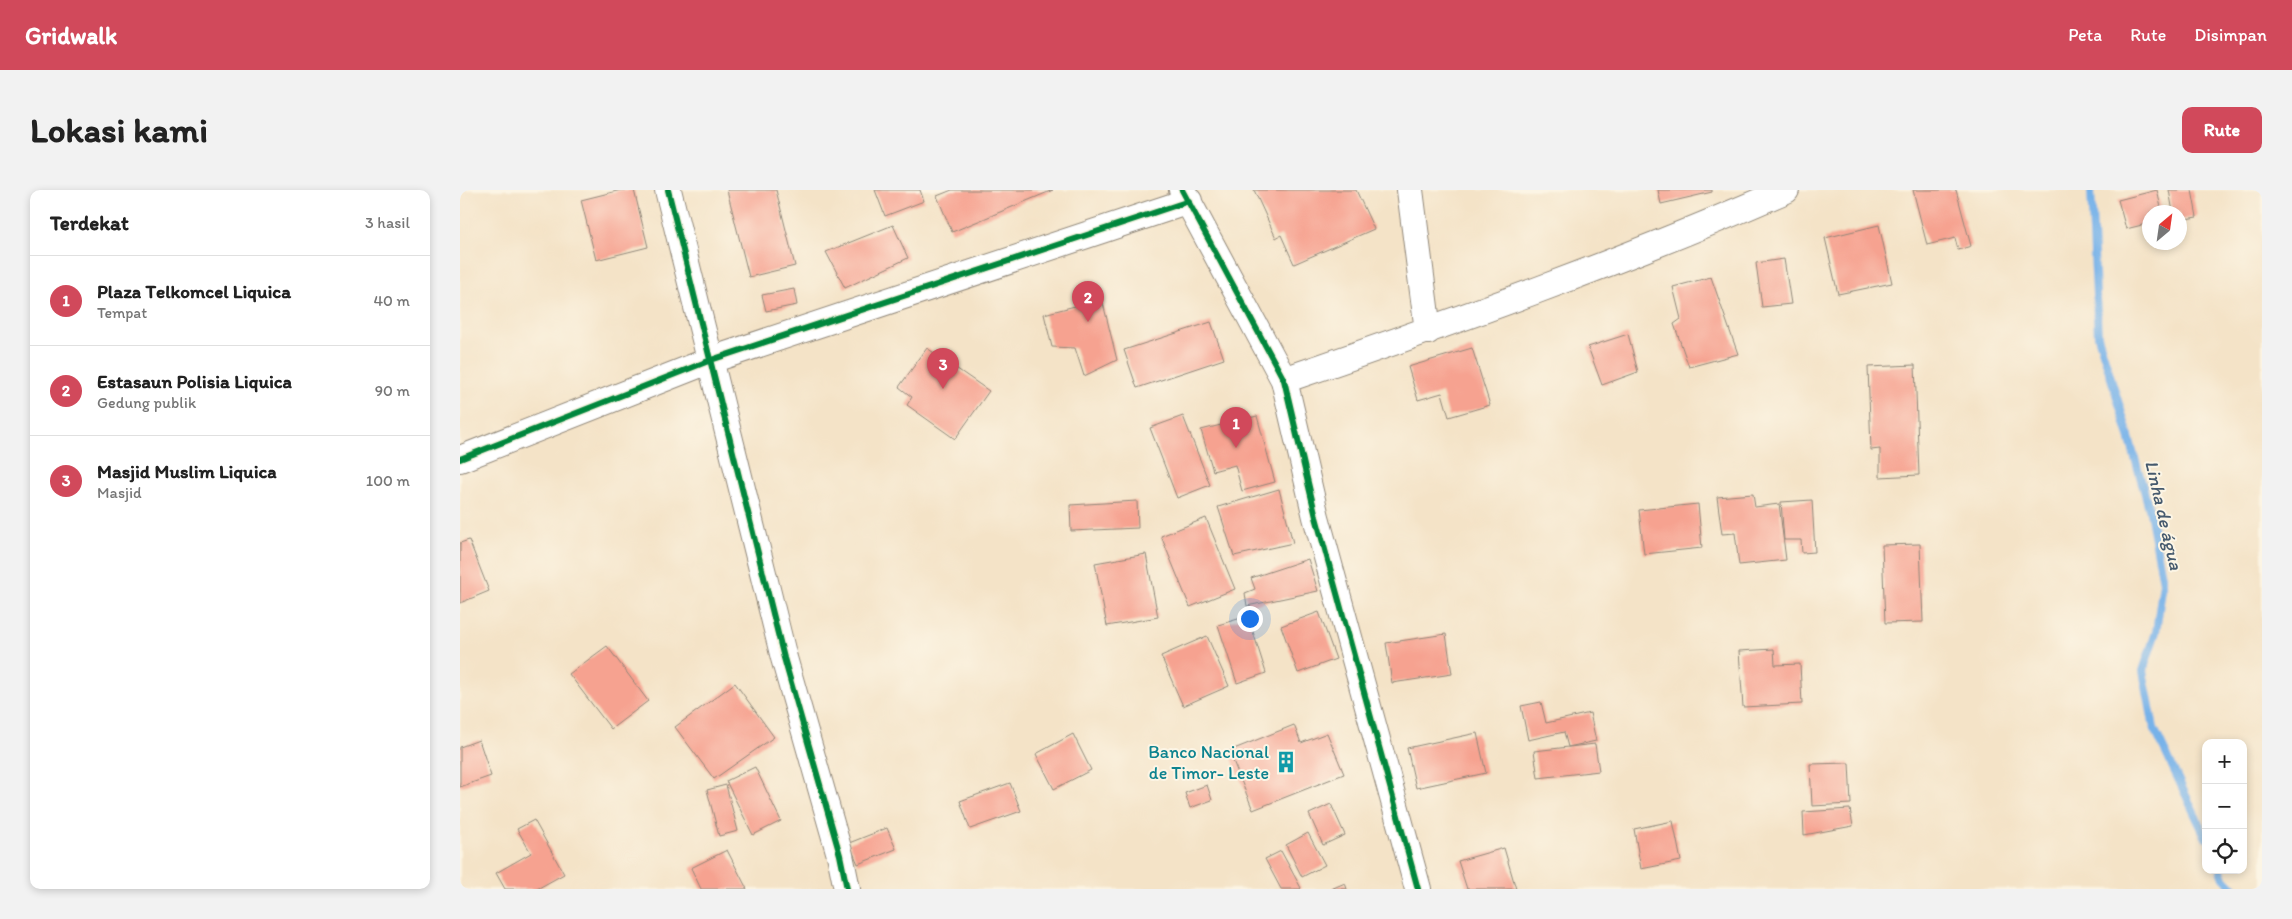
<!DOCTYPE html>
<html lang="id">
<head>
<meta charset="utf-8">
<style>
  body { margin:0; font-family:Itim,sans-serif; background:#f2f2f2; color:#222 }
  .controls { position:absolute; right:15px; bottom:15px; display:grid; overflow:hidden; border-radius:10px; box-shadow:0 2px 8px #0003 }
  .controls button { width:45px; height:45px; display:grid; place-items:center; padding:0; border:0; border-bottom:1px solid #e0e0e0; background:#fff; color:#222; font:25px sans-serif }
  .compass { position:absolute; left:1682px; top:15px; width:45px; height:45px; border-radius:50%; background:#fff; box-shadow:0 2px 8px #0003; rotate:29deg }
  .you { position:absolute; left:789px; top:428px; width:18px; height:18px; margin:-12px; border:4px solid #fff; border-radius:50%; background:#1a73e8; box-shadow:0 0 0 8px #1a73e833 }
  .badge { display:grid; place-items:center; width:32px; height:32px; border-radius:50%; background:#d1495b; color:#fff; font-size:16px; font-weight:700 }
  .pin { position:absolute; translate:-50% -41px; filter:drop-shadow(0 1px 2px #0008) }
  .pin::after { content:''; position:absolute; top:26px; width:18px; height:15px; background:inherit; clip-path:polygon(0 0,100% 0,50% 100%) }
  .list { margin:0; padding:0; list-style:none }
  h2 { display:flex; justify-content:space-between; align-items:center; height:65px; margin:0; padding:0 20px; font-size:21px }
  h2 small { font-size:16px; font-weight:400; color:#767676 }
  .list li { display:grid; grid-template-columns:32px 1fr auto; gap:15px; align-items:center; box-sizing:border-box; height:90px; padding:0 20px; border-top:1px solid #e0e0e0 }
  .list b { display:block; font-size:19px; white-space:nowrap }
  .list p { margin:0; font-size:16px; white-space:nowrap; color:#767676 }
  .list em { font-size:16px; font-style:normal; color:#767676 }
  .icon { flex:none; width:28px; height:28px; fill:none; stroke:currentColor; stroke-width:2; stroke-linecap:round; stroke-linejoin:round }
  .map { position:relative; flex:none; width:1802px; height:699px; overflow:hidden; border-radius:10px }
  header { display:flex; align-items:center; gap:30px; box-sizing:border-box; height:70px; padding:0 25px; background:#d1495b; color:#fff }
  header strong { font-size:24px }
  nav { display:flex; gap:28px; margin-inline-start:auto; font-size:18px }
  .intro { display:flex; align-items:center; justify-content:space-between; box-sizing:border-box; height:120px; padding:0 30px }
  h1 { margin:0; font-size:35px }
  .button { padding:12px 22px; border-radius:10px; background:#d1495b; color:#fff; font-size:18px; font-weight:700 }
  main { display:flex; gap:30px; padding:0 30px }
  aside { flex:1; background:#fff; border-radius:10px; box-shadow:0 2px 8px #0003 }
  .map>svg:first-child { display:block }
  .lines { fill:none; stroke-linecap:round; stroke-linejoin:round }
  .stream { stroke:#77b2e9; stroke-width:8 }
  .building { fill:#f6a290 }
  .street-casing { stroke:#908779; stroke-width:28 }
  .street { stroke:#fff; stroke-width:26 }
  .cycleway-casing { stroke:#fcf5e5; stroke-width:9 }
  .cycleway { stroke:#00873e; stroke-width:6 }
  .labels { text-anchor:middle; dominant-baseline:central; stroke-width:4; stroke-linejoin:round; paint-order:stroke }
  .culture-label { font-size:18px; fill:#0d838f; stroke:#fcf5e5; text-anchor:end }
  .water-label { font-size:19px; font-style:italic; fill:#465a6e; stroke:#fcf5e5 }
</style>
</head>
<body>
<header>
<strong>Gridwalk</strong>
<nav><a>Peta</a><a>Rute</a><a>Disimpan</a></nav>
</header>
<div class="intro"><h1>Lokasi kami</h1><a class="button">Rute</a></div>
<main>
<aside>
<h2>Terdekat<small>3 hasil</small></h2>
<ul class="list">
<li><span class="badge">1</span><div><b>Plaza Telkomcel Liquica</b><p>Tempat</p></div><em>40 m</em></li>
<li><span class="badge">2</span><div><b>Estasaun Polisia Liquica</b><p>Gedung publik</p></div><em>90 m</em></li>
<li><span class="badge">3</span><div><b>Masjid Muslim Liquica</b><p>Masjid</p></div><em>100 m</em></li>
</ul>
</aside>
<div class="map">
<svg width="1802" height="699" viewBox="0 0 1802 699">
  <rect width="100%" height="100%" fill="#fcf5e5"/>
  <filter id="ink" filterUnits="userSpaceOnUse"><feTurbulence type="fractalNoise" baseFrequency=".02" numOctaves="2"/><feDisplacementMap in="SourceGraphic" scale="10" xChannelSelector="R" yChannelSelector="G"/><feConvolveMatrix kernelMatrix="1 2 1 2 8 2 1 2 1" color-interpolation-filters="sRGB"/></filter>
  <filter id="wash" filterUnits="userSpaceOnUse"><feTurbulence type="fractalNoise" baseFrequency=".0096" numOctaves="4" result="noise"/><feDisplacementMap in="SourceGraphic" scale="20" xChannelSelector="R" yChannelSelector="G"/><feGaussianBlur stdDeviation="1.12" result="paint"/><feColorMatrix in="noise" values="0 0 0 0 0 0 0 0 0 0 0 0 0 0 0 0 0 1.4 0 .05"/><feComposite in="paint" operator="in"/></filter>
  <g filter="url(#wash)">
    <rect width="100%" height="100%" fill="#f4e3c7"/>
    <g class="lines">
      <path class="stream" d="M1631,0L1638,146L1668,243L1690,322L1703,392L1696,442L1683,481L1694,538L1746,648
        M1761,680L1764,688L1775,699"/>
    </g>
    <g id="blocks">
      <path class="building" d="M161,0H174L188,57L136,70L121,10Z
        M267,0H316L335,76L289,87Z
        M415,0H460L464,11L425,26Z
        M492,0H593L492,42L477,6Z
        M794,0H896L914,39L834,74L821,45L816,48Z
        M1198,0H1252V2L1201,14Z
        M1453,0H1496L1511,56L1498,60L1495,48L1467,55Z
        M1697,0L1702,22H1690V33L1666,39L1658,10Z
        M1709,0H1732L1737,27L1720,30V22H1713Z
        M433,35L448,68L385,98L366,62Z
        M1419,35L1432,93L1378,104L1365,48Z
        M1324,69L1331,114L1302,117L1296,73Z
        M1251,87L1278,164L1229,177L1214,134L1221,129L1213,97Z
        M334,99L337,115L306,121L302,105Z
        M642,109L657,170L624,186L615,158L592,157L584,124Z
        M751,132L764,169L677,198L664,160Z
        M1168,144L1178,182L1142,195L1128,157Z
        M467,158L529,201L495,249L447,215L452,207L439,197Z
        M1012,158L1030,215L989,227L982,203L958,210L948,177Z
        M1455,175L1459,285L1420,287V259L1411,260L1408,177Z
        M723,226L750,295L717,308L690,238Z
        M797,226L815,292L782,301L775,275L753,281L741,240Z
        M819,299L833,353L774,366L758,317Z
        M1293,304L1295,317L1319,314L1326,370L1279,375L1275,343L1262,344L1257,307Z
        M1352,310L1355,362L1342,363L1341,350H1324L1321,312Z
        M677,311L678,338L611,341L610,315Z
        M1238,314L1242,358L1184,364L1179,320Z
        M746,328L775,399L730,417L701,346Z
        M9,350L29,401L0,413V353Z
        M1460,354L1463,432L1425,433L1422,355Z
        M686,364L698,427L647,436L635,373Z
        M848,369L858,401L787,416L785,403L795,399L791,388Z
        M859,422L876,469L838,483L821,436Z
        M788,426L806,483L777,493L758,435Z
        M986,444L992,484L932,493L926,453Z
        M747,446L769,496L723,516L701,466Z
        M147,456L188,511L151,539L109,484Z
        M1314,459L1315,475L1340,474L1342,514L1283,517L1279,461Z
        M275,493L314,547L254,589L215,537Z
        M1081,512L1086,533L1130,523L1136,551L1108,557L1104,542L1068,550L1061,516Z
        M834,535L841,553L867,543L884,584L793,620L769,561Z
        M1017,543L1026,583L956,598L947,558Z
        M613,544L631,580L594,599L576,564Z
        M19,550L31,586L0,597V557Z
        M1135,554L1139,581L1078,588L1074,561Z
        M1389,573L1391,614L1352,616L1350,574Z
        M295,577L321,631L293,645L266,591Z
        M550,593L561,621L510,639L500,611Z
        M266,595L278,641L259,646L247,600Z
        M747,595L752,610L730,618L725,603Z
        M871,614L885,645L863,655L849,624Z
        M1390,619L1393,636L1344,645L1343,622Z
        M74,630L104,684L77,699H45L36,683L71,663L57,639Z
        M1213,631L1221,671L1181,679L1174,639Z
        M427,638L436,659L398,674L389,653Z
        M848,643L865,675L842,687L826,655Z
        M1044,658L1056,699H1007L998,671Z
        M267,660L287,699H241L231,678Z
        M821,661L841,698L840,699H821L805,669Z
        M885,693L887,699H871Z"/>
    </g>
  </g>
  <g filter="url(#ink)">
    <use href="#blocks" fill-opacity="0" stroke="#908779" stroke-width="1"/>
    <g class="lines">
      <g class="street-casing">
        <path id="street" d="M208,0L324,468L380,665L387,699
          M722,0L824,190L856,327L958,699
          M950,0L968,141
          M824,190C993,132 1162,72 1326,0
          M0,269L251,170L729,11"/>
      </g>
      <use href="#street" class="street"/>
      <g class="cycleway-casing">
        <path id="cycleway" d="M208,0L324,468L380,665L387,699
          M722,0L824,190L856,327L958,699
          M0,269L251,170L729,11"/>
      </g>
      <use href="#cycleway" class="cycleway"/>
    </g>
  </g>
  <defs>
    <g id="building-bare" transform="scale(1.725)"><path d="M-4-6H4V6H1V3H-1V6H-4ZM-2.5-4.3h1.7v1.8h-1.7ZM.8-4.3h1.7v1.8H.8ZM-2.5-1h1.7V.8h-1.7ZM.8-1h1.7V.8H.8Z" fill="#0f9aa8" stroke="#fcf5e5" stroke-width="2.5" paint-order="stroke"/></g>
  </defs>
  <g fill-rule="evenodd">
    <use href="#building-bare" x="826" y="572"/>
  </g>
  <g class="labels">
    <g class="culture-label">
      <text x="809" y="562">Banco Nacional<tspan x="809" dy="21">de Timor- Leste</tspan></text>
    </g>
    <g class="water-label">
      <text transform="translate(1704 325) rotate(77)">Linha de água</text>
    </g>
  </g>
</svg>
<div class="controls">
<button>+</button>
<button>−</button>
<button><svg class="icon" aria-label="locate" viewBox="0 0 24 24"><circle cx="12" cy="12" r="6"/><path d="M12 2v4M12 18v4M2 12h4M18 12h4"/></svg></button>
</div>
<svg class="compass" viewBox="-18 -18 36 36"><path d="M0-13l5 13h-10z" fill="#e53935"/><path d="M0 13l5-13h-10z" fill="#767676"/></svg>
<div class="you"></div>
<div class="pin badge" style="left:776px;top:258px">1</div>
<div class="pin badge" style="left:628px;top:132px">2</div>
<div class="pin badge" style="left:483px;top:199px">3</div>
</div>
</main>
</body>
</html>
